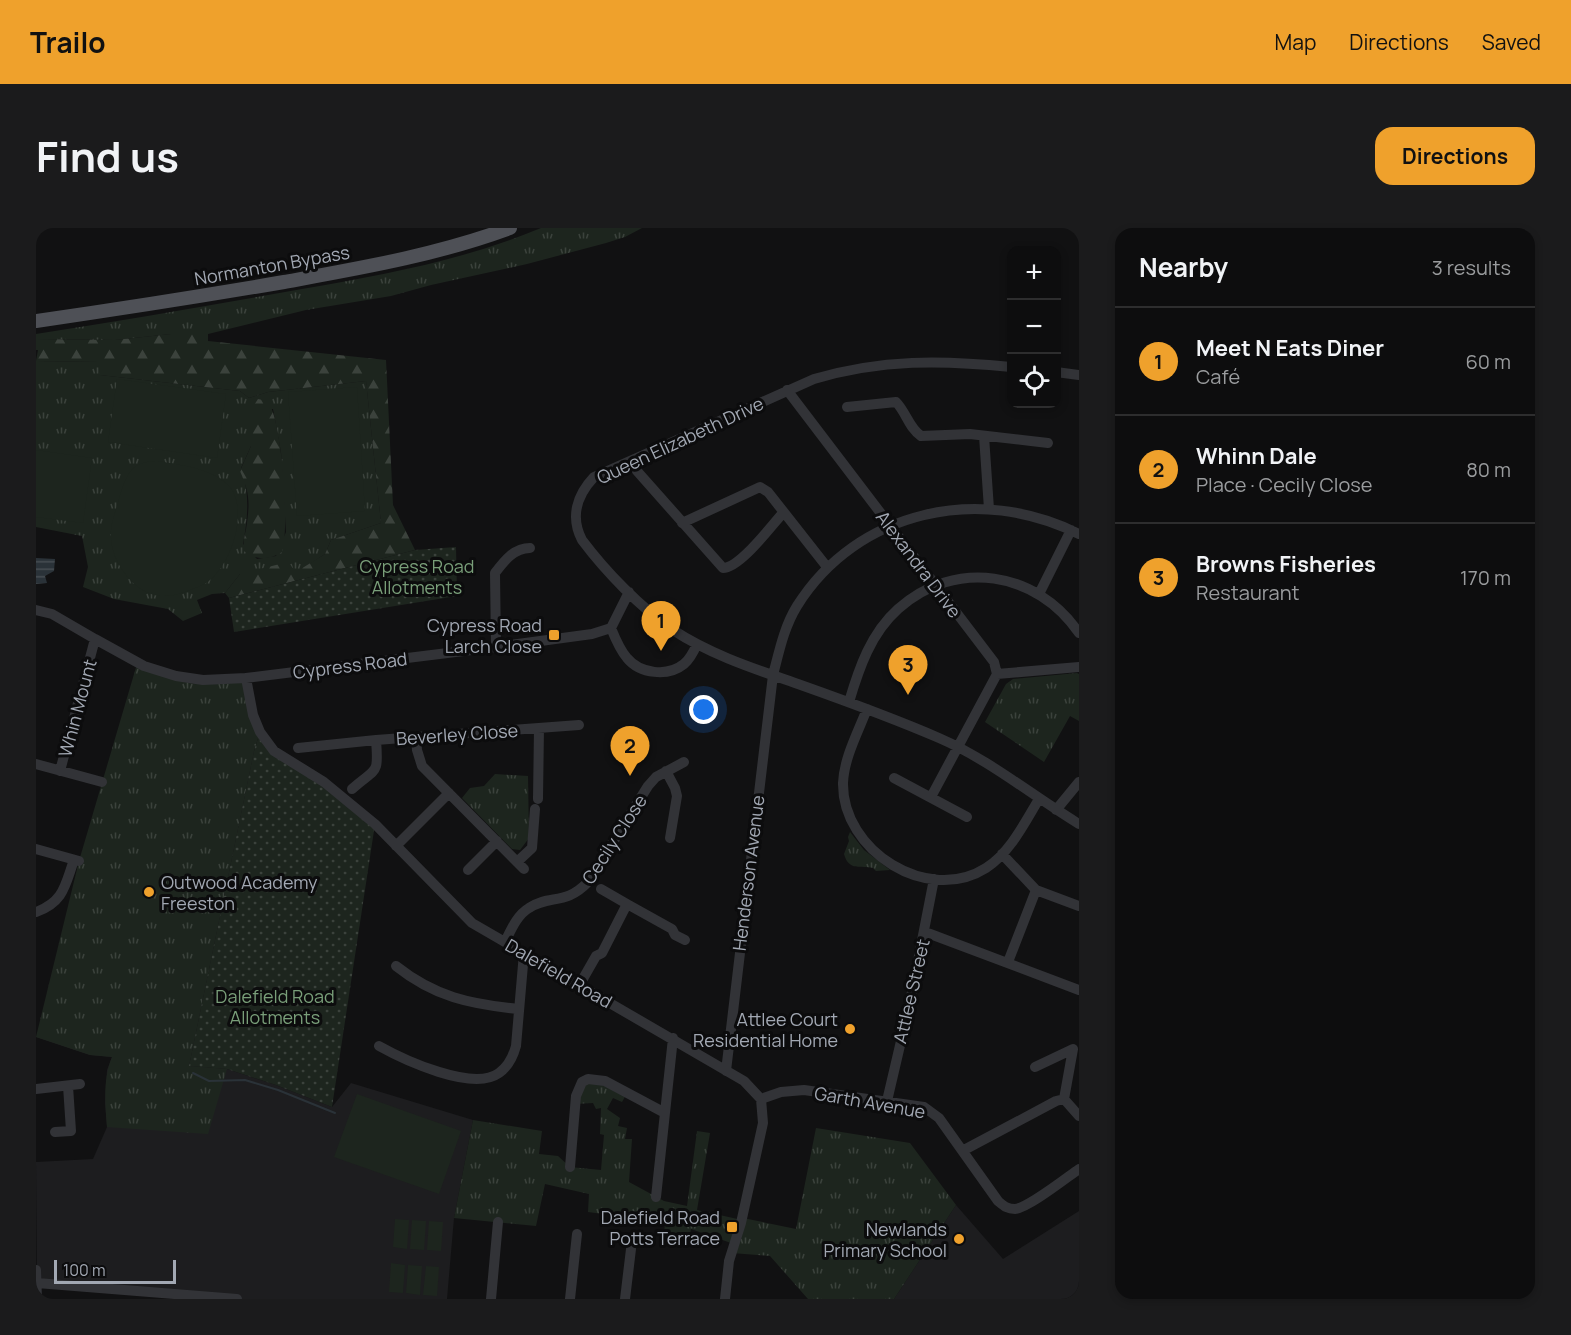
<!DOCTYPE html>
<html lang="en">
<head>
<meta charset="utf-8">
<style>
  body { margin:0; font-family:Manrope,sans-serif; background:#1b1b1c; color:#f1f3f6 }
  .controls { position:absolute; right:18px; top:18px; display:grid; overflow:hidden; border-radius:12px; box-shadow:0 3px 9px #0003 }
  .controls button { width:54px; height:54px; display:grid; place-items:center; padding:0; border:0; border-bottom:2px solid #2d2d2e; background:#0d0d0e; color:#f1f3f6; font:30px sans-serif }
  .scale { position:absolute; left:18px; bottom:15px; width:122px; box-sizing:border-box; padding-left:6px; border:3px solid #a2a8b3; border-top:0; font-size:16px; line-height:21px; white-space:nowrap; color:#a2a8b3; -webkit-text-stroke:4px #0c0c0d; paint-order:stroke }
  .you { position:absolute; left:668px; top:482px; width:21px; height:21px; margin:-15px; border:4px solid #fff; border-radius:50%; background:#1a73e8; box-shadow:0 0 0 9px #1a73e833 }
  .badge { display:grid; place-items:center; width:39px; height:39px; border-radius:50%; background:#efa12c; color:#111; font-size:20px; font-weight:700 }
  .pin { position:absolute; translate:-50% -50px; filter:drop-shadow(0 2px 3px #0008) }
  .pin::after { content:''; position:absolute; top:32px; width:21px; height:18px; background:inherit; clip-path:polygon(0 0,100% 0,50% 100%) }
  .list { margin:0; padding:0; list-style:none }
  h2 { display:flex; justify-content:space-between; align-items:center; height:78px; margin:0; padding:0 24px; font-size:26px }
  h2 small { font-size:20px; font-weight:400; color:#9a9c9e }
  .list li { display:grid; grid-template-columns:39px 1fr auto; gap:18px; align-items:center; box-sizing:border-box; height:108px; padding:0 24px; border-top:2px solid #2d2d2e }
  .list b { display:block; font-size:22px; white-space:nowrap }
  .list p { margin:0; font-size:20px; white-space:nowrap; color:#9a9c9e }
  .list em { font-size:20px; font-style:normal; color:#9a9c9e }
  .icon { flex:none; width:33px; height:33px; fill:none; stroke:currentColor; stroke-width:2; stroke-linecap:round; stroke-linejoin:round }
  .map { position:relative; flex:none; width:1043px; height:1071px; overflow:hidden; border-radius:18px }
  header { display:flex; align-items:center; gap:36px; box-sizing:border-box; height:84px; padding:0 30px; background:#efa12c; color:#111 }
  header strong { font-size:28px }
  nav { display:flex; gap:33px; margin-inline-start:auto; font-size:21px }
  .intro { display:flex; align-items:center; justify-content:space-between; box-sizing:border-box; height:144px; padding:0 36px }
  h1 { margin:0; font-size:42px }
  .button { padding:15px 27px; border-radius:18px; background:#efa12c; color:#111; font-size:21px; font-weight:700 }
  main { display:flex; gap:36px; padding:0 36px }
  aside { flex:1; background:#0d0d0e; border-radius:18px; box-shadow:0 3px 9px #0003 }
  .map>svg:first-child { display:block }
  .built { fill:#1d1d1f }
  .grass { fill:url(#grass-tufts); fill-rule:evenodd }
  .forest { fill:url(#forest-firs) }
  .garden { fill:url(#garden-dots) }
  .pitch { fill:#1d251e }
  .water { fill:url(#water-rules) }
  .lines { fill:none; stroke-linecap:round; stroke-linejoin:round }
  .stream { stroke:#2a3238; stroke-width:2 }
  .minor { stroke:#323337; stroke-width:10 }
  .major { stroke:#4e5056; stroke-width:14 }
  .poi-dot { fill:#efa12c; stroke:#0c0c0d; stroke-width:2 }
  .labels { text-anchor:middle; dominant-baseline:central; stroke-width:6; stroke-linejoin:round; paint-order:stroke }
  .street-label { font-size:18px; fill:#a2a8b3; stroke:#0c0c0d }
  .park-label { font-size:18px; fill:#799e79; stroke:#0c0c0d }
  .poi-label { font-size:18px; fill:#a2a8b3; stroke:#0c0c0d; text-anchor:end }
</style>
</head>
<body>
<header>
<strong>Trailo</strong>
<nav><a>Map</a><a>Directions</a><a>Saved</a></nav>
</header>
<div class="intro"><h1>Find us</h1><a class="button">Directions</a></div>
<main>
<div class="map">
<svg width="1043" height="1071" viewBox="0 0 1043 1071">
  <defs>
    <pattern id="grass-tufts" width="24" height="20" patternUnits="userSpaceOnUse" patternTransform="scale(1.5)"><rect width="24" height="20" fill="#1d251e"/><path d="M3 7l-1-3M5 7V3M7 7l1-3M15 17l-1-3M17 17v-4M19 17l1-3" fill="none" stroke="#3b423c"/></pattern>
    <pattern id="forest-firs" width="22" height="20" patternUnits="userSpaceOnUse" patternTransform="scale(1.5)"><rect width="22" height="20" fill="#1d251e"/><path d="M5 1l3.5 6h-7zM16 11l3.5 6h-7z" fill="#3b423c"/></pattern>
    <pattern id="garden-dots" width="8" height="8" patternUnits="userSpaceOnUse" patternTransform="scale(1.5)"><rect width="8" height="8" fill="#1d251e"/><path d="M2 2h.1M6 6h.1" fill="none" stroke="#3b423c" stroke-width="1.8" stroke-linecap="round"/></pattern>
    <pattern id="water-rules" width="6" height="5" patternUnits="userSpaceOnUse" patternTransform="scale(1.5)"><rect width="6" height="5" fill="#2a3238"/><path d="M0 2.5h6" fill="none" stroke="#464d52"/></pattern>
  </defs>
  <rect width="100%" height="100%" fill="#111112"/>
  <path class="built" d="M218,523L153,838L191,841L240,857L296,879L315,855L437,892L418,990L411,1071H201L1,1055L0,934L57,931L71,899L69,875L71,842L76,829L54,827L0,809Z
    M920,977L967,1031L1043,983V1071H858Z"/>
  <path class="grass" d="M505,0H606L589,9L570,15L491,36L395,57L355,68L270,82L172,106H135L79,112L0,111V106C89,92 178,77 266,61C347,47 429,32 505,0Z
    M0,133L64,134V147L204,163L213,170L232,164L330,153L345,295L295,312L289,326L260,345L204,346L189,365L176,366L161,372L166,385L147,393L132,381L78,371L47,359L52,339L46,308L0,299ZM237,181L245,224L250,304L240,328L221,331L207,316C212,289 214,266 205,240L215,218V182Z
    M101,436L140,448L210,450L224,504L218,523L153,838L191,841L172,906L71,899C69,875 67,851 76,829L54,827L0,809L43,633Z
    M1041,445L1043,446V493L1034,488L1008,534L949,494L970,456L977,451Z
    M459,546L492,548L493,610L484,622L476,621L426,570L434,560L448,558Z
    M814,604L828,622L854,642L840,643L837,640C825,637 813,644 808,626L813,613L812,609Z
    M552,851L591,865L586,874L577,870L571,881L584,890L582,898L591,900L589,911H596L593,954L628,973L651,978L661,903L674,905L661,982L706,992L707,990L760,1001L780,900L874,915L920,977L858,1071H772L734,1028L696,1025L698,1016L655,1001L653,1012L628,1009L629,994L552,984L553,966L509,956L500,998L418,990L437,892L506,903L503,926L522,928L534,939L565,942L568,907L564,906L565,880L560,881L557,875L539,876Z"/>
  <path class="forest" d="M135,106H172V113L350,132L357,277L379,322L193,370L189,365L204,346L252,334L260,344L289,326L295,312L345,295L330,153L232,164L213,170L204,163L64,147L63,134L0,133L2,122H0V111L79,112Z
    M222,171L232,173C246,193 254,300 246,324C233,332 220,333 208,323C206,313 210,305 211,295C214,272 213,264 204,243L215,218V182Z"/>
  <path class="garden" d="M420,319L421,368L198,404L193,370L379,322Z
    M224,504L238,523L339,596L296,879L240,857L191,841L153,838L218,523Z"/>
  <path class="pitch" d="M81,151L190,166L181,230L72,214Z
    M321,159L329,283L261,288L252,164Z
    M0,222L56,230L47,295L0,289Z
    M122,233C144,237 174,240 191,256C216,278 194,347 164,358C152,363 138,369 124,368C98,365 76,335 75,310C74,297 79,286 82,274C86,262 89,246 100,238C106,234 115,233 122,233Z
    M321,866L425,903L403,966L298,929Z
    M359,991L373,992L371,1021L357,1019Z
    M376,992L390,993L388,1022L374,1021Z
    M393,993L407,994L405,1023L391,1022Z
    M355,1035L369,1037L367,1065L353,1064Z
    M372,1037L386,1038L384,1067L370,1065Z
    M390,1038L403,1039L401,1068L387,1067Z"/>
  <path class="water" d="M0,330L19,331L18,343L9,348L11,355L0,356Z"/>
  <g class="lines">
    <path class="stream" d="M157,845L173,853L209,852L242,862L299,885"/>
    <path class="minor" d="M975,139C906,132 846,131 778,151L558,249C541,267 534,289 546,312C570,344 604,379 637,402C675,427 719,441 762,456C810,473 857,490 903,510C952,531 997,568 1043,596
      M1020,144L1043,147
      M751,162L958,434L961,446L895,569
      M811,179L860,174C870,184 873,200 885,208L934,206L1012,215
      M948,208L953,281
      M596,232L601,243L687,340C704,340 735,298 747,285
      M646,295L724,259L732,264L791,339
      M593,364L575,400C579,410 584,422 591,430C604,446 632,449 648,436C654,431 658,423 661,416
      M1003,366L1035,302
      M0,382L16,386L59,411L24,543
      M59,411L108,438L140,448L167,452L210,450L460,419L556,406L575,400
      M460,419L459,345C468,333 478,320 494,320
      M961,446L1043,439
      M210,450L217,487L224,504L238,523L288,554L339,596L436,695L708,853L725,871L727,895L705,995L693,1033L689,1071
      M813,474C823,440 835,405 862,381C919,330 1001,343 1043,405
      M831,481C822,504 808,530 807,555C806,623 892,677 950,640C974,625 989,594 1003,571
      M380,510L381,522L386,538L488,641
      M262,520L340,512L543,497
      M0,536L66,554
      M630,543L639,560L641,568L634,610
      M858,550L931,589
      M316,561C340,539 343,549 340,512
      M502,571L503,500
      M1020,582L1043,554
      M360,618L413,565
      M0,621L43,633
      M966,626L1000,662L1043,678
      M481,634L496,620L499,581
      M432,642L461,613
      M565,661L591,676
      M0,684C28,674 29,657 38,632
      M889,704L1043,762
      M469,714C475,702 481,687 493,680C514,666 529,678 552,654L612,558L620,549L648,534
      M972,734L1000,662
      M360,738C399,769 434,776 482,781
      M544,756L560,728L566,725L591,676L636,701L639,707L649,712
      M343,818C368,832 437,864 463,845C473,838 477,829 480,818L488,725
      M999,839L1037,821L1028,871
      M690,843L737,447C743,424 748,399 761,378C821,282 944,256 1043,306
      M0,861L44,856
      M725,871L745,864L768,862L888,879L903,890L962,973C968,978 971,981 979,981C992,980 1030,950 1043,941
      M851,873L873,779L898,651
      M19,904L35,903L32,858
      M928,922L1020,873L1028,871L1043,888
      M534,939L540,868L546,854L552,851L569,853L629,885
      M620,969L637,810
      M0,1042L1,1071
      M1,1055L201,1071
      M455,1071L462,994
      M534,1071L541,1006
      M589,1071L595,1021"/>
    <path class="major" d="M0,93C83,81 166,68 248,54C325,40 401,27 474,0"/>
  </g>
  <g class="poi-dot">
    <rect x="512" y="401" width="12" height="12" rx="3"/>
    <circle cx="113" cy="664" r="6"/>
    <circle cx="814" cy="801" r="6"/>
    <rect x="690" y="993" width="12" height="12" rx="3"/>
    <circle cx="923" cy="1011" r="6"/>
  </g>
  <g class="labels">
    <g class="street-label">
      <text transform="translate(236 37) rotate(-10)">Normanton Bypass</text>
      <text transform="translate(644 212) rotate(-25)">Queen Elizabeth Drive</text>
      <text transform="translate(883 336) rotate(53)">Alexandra Drive</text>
      <text transform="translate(314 437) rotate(-7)">Cypress Road</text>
      <text transform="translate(41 480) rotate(-75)">Whin Mount</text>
      <text transform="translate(421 506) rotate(-4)">Beverley Close</text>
      <text transform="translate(578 611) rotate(-57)">Cecily Close</text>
      <text transform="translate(712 645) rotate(-83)">Henderson Avenue</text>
      <text transform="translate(523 745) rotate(30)">Dalefield Road</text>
      <text transform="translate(875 763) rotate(-77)">Attlee Street</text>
      <text transform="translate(834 874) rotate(10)">Garth Avenue</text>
    </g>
    <g class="park-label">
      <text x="381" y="338">Cypress Road<tspan x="381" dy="21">Allotments</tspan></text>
      <text x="239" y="768">Dalefield Road<tspan x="239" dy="21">Allotments</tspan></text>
    </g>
    <g class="poi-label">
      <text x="506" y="397">Cypress Road<tspan x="506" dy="21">Larch Close</tspan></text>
      <text x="125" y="654" text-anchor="start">Outwood Academy<tspan x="125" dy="21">Freeston</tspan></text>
      <text x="802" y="791">Attlee Court<tspan x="802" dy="21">Residential Home</tspan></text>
      <text x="684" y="989">Dalefield Road<tspan x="684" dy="21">Potts Terrace</tspan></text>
      <text x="911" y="1001">Newlands<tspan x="911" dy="21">Primary School</tspan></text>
    </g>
  </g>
</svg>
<div class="controls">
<button>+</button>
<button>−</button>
<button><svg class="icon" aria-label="locate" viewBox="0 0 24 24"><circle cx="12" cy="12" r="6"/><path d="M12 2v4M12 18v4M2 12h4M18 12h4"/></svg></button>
</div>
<div class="scale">100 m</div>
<div class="you"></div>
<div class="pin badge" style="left:625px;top:423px">1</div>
<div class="pin badge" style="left:594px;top:548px">2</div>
<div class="pin badge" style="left:872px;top:467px">3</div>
</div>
<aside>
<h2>Nearby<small>3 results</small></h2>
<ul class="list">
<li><span class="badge">1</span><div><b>Meet N Eats Diner</b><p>Café</p></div><em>60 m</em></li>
<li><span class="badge">2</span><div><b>Whinn Dale</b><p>Place · Cecily Close</p></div><em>80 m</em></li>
<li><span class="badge">3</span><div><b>Browns Fisheries</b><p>Restaurant</p></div><em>170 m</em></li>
</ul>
</aside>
</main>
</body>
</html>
